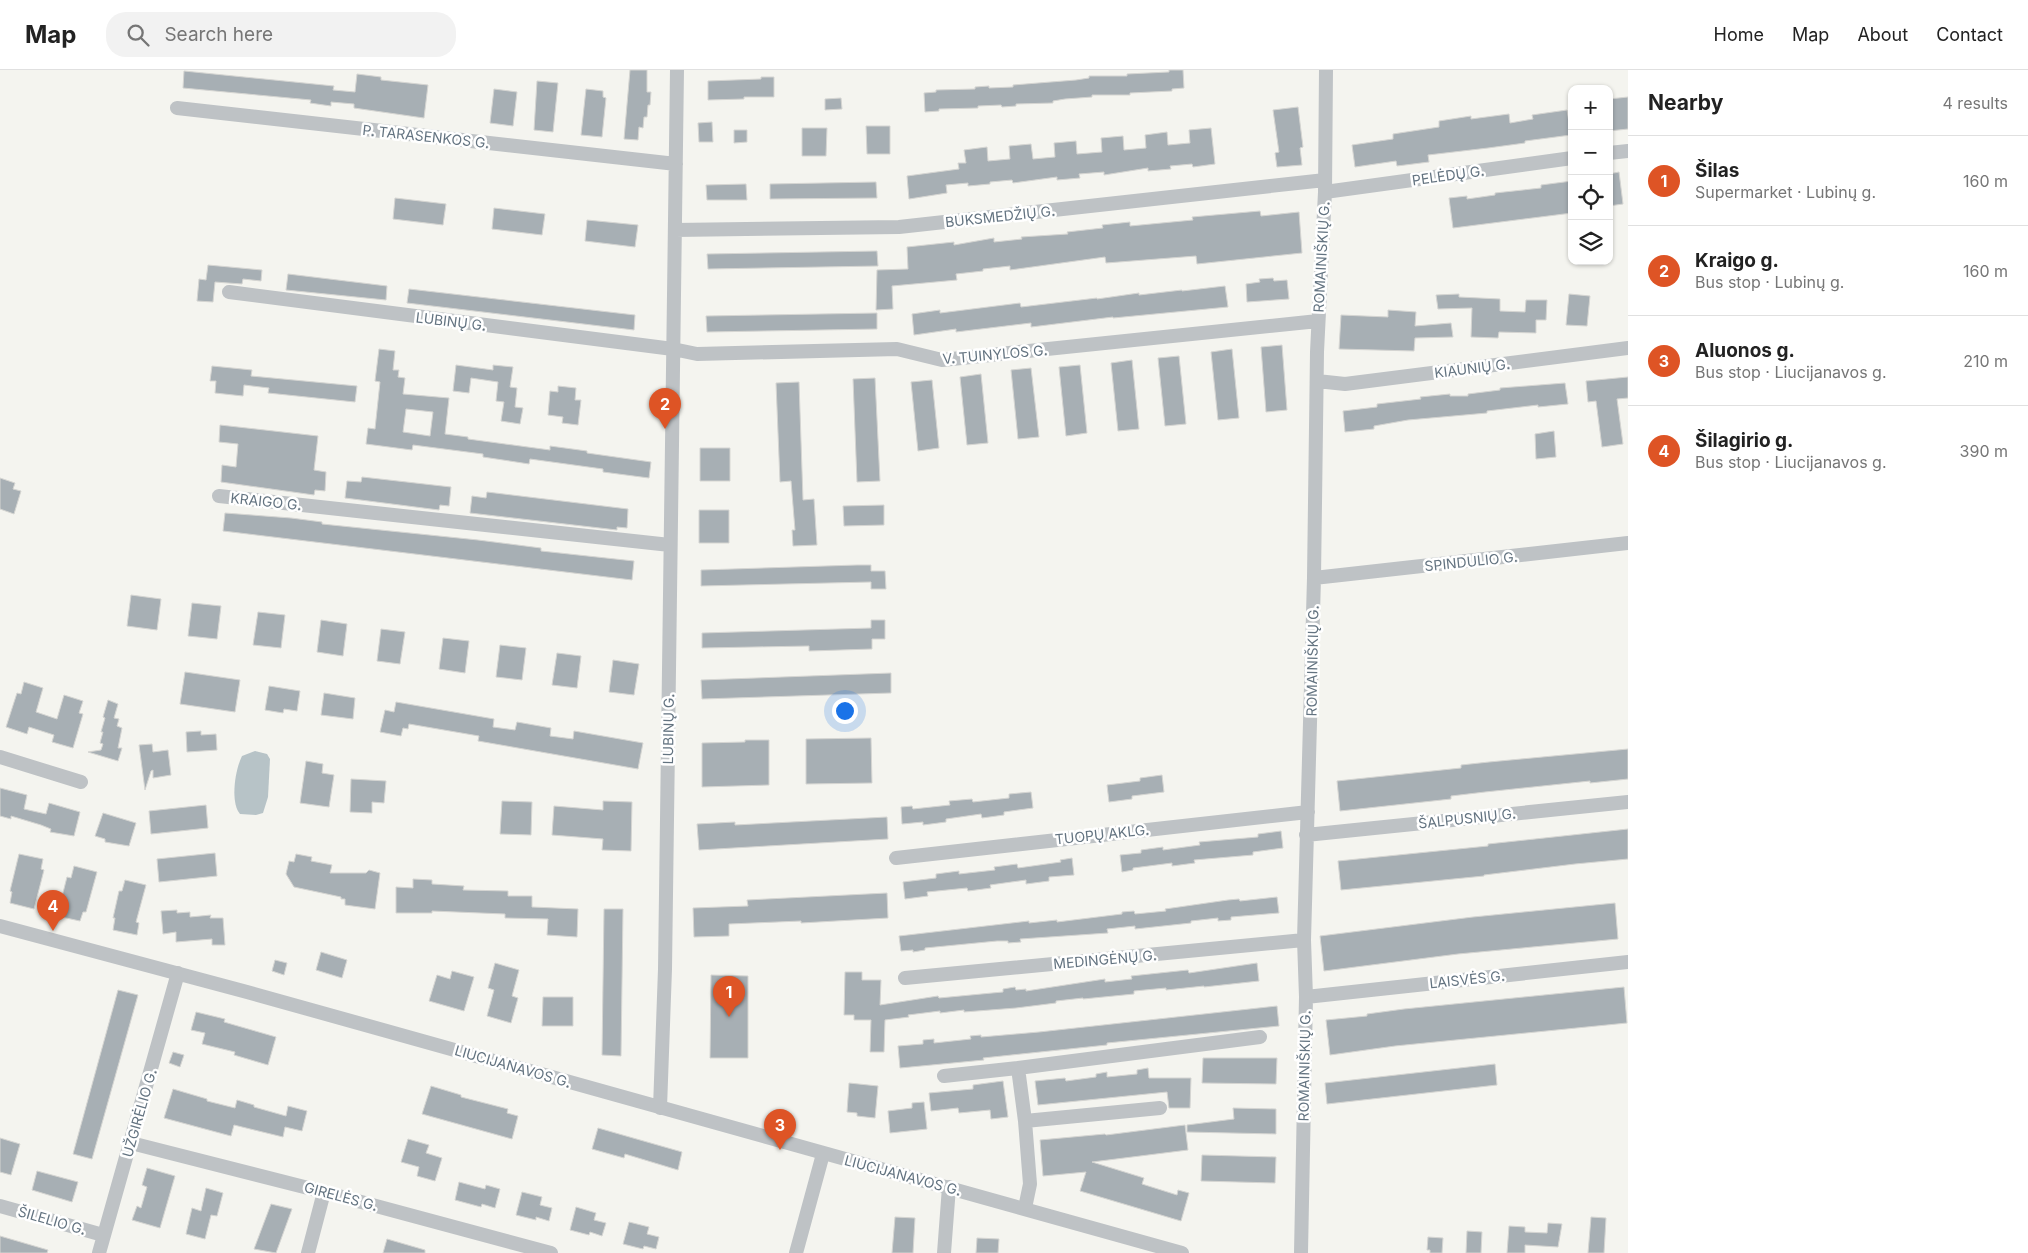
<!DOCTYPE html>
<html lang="en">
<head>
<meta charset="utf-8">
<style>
  body { margin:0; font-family:Inter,sans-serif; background:#f2f2f2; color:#222 }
  .controls { position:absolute; right:15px; top:15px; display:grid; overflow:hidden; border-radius:10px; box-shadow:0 1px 4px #0004 }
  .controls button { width:45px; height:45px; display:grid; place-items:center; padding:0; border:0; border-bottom:1px solid #e0e0e0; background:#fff; color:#222; font:25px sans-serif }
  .you { position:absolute; left:844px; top:640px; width:18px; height:18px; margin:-12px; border:4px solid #fff; border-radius:50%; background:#1a73e8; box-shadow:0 0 0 8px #1a73e833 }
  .badge { display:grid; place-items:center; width:32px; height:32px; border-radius:50%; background:#de5425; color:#fff; font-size:16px; font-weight:700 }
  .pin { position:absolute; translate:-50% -41px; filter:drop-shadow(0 1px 2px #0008) }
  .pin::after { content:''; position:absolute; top:26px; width:18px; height:15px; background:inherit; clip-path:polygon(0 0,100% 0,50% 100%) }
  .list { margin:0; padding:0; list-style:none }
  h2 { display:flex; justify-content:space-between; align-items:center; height:65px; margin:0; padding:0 20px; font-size:21px }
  h2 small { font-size:16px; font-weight:400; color:#767676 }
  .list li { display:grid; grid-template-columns:32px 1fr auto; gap:15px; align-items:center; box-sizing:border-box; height:90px; padding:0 20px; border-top:1px solid #e0e0e0 }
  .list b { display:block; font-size:19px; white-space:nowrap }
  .list p { margin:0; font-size:16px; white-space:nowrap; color:#767676 }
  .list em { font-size:16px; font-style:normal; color:#767676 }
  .icon { flex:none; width:28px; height:28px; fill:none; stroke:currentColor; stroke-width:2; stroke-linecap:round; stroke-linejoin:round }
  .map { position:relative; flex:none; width:1628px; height:1183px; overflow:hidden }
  header { display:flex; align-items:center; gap:30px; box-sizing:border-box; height:70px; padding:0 25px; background:#fff; border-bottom:1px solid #e0e0e0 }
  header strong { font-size:24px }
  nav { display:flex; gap:28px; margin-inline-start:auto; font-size:18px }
  .search { width:350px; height:45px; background:#f2f2f2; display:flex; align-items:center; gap:12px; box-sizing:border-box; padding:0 18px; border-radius:20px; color:#767676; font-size:19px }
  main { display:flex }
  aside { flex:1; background:#fff }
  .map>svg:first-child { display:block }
  .water { fill:#b7c3c7 }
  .building { fill:#a7afb4; stroke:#d5d5d2; fill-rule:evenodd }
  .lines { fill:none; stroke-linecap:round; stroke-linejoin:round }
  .minor { stroke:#bec2c5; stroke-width:14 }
  .labels { text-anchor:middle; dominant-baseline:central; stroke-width:5; stroke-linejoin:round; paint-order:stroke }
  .street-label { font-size:14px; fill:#637380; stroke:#fff }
</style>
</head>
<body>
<header>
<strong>Map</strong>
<div class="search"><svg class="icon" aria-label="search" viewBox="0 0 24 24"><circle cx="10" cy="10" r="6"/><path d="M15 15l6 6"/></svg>Search here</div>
<nav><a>Home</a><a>Map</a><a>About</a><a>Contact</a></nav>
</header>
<main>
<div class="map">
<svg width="1628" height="1183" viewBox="0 0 1628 1183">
  <rect width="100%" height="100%" fill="#f4f4ef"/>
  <path class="water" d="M255,681L267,684L270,689L268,727L263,743L256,745L240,744C230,732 235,700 242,686Z"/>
  <path class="building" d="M630,0H647V22H651L650,35H648L647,47H644L643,58L639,57L638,70L624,69Z
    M1169,0H1183L1184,18L1172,19V21L1130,23V25H1092V27L1065,29L1053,31V33L1016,34V36L1002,37L1001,35L978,36V38L939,39V41L925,42L924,23L936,22V20L975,19V17L989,16V18L1013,17V15L1076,10L1089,8V6H1127V4L1169,2Z
    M184,1L334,16L333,20L355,22L357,4L381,7V10L428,15L424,48L354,38V34L331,32V36L310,33L311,30L183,18Z
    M761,7H774V27H744V29L708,30V11L761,9Z
    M537,11L558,13L553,62L534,60Z
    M494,19L517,22L513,56L490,53Z
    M586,19L603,21V27L606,28L602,67L581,65Z
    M1628,27V59L1609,61V29Z
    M841,28L842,39L825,40V29Z
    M1298,37L1303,77L1300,78L1302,95L1277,97L1275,83L1279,82L1273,40Z
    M1567,40L1571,65L1525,71V73L1488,78L1428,85L1429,92L1397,96L1396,91L1355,97L1352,75L1393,69V64L1439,57V51L1471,46V49L1509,44L1510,53L1533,49L1532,45Z
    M712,52L713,72H699L698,53Z
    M866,56H890V84H867Z
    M802,58H827L826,86H802Z
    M1211,58L1215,94L1193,97L1192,94L1170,96L1171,99L1148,101V98L1104,105V102L1079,104L1080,108L1057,110V107L1013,113L1012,110L990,112V114L968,116V113L946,115L947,123L909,129L907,106L959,99L958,93H966L964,80L987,77L988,91L1010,89L1009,76L1031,74L1033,89L1055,87L1054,73L1076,71L1077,84L1102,82L1101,68L1123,66L1124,80L1146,78L1145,65L1167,62L1168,75L1190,73L1189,60Z
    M734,60H747V72L734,73Z
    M1619,102L1623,134L1609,136V104Z
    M1572,111V143L1453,158L1449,128L1467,126V129L1495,125V123L1541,118V115Z
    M876,112L877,128L770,129V114Z
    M746,114L747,130H707L706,115Z
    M395,128L446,134L443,155L393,149Z
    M494,138L545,144L542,165L492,159Z
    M1260,141L1261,146L1299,142L1302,183L1197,194L1196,186L1106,193L1105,187L1010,200V196L983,199V201L956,204L957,210L892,216L893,239L876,240L877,200L908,199L907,177L954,172V175L994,168V172L1022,169L1021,167L1068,164L1067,162L1103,158L1102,155L1130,152V156L1193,150L1192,147Z
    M587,150L638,155L635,177L585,171Z
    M877,181L878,196L708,199L707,184Z
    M208,195L262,200L261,211L243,209L242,214L215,212L213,232L197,231L199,209L206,210Z
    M288,204L387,216L386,230L286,220Z
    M1273,208L1274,211L1287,210L1289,229L1247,232L1246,214L1260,212L1259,209Z
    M1225,216L1228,237L1113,248V247L1031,257V253L956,262V259L914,265L912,244L940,240V243L1020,233L1021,237L1097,228V229L1139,223V225L1182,220V221Z
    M409,219L635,245L634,260L407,233Z
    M1459,224V227L1500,229V241L1525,242L1526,230H1547L1546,250H1536V263L1499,262L1498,268L1471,267L1472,238L1438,239L1436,225Z
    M1569,224L1590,226L1587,256L1566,255Z
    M1388,240L1416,242L1415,256L1451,253L1453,267L1415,268L1414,281L1339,279L1341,245L1388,247Z
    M877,243V259L707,262L706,246Z
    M1282,275L1287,340L1266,342L1261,277Z
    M379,279L395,281L393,300H399L398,307L405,308L403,324L449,328L445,364L468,367V369L550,380V376L587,381V383L651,392L649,408L603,402V399L530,389L529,394L503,390L483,387V384L413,375L412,380L366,374L368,358L375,359L380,312L375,311ZM406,339L433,342L430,366L403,362Z
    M1232,279L1239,348L1218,350L1211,282Z
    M1179,286L1186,354L1165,356L1158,288Z
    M1132,290L1139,359L1118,361L1111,293Z
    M456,295L493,300V295L513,297L510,317L517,318L515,337L523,338L520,354L501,351L504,332L496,331L498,312L471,308L469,323L453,321Z
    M1080,295L1087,363L1066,366L1059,297Z
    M212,296L252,300L251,306L357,316L355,332L268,323L269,318L244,315L243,326L215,323L216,311H210Z
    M1031,298L1039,367L1018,369L1011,300Z
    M981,304L988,373L967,375L960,307Z
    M1628,307V328L1617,329L1623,374L1602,377L1596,331L1588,332L1586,311Z
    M875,308L880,411L857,412L853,309Z
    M932,310L939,378L918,381L911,312Z
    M799,312L803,430L814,429L817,475L793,476L792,460H795L791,411L780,412L776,313Z
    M1565,313L1568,334L1538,337V335L1487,341V343L1408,350L1374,356V359L1345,362L1343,341L1377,337V334L1421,329L1420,327L1450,324V326H1468V324L1500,320V318Z
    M558,316L576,318L575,330H581L578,355L562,353L563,347L548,345L550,321L558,322Z
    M220,355L318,366L314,400L326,402L325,421L315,420L314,425L221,412L222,395L236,397L238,374L219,372Z
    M1554,361L1556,387L1536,389L1535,364Z
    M700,378H730V411H700Z
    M362,407L451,417L449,436L440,435L439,440L345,428L347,411L361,412Z
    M0,408L15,413L13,419L21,421L14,444L0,439Z
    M487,422L628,439L627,458L617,457V460L470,443L472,426L486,428Z
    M884,435V455L844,456L843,436Z
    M699,440H729V473H699Z
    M225,443L291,448L322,452V454L478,470L541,478V481L634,491L632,510L223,461Z
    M857,495H871V501H885L886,519H871V512L701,516V500Z
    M131,525L161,529L157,560L127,556Z
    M192,533L221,536L217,569L188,566Z
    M258,542L285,545L281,578L253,575Z
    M321,550L347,554L343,586L317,582Z
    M871,550H885V569H872V579L809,581V576L702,578V563L871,558Z
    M381,559L405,562L400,594L377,591Z
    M443,568L469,571L465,603L439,599Z
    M500,575L526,578L522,610L496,607Z
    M557,583L581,586L577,618L552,615Z
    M613,590L639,594L634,625L609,622Z
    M185,602L240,610L235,642L180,634Z
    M891,603V623L702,629L701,610Z
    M24,612L43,618L36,642L57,649L64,625L83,631L79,643L83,644L73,678L52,672L54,665L29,657L27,664L6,657L17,623L21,624Z
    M269,616L300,621L297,641L284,639L283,643L265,640Z
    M324,623L355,628L353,649L321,645Z
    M108,630L118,634L114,648L119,649L117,656L122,658L118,678H122L118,691L88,682L101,680L103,674L100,673L103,662H101L105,648L103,647Z
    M396,632L494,649L493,657L515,660L517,652L551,658L550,666L573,669L574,661L643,673L638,699L478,671L479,666L409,654L408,659L403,658L401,666L380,662L385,640L394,642Z
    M201,661V665L216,664L217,680L187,682L186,662Z
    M871,668L872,713L806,714V669Z
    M745,670H769V715L702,717V673L745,672Z
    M152,674L153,682L168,680L171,705L153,708V700L151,701L145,720L139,675Z
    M1628,679V709L1590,713V711L1485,722L1451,726V729L1340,741L1337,711L1461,698V695L1489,692Z
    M306,691L323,694L322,703L334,705L329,737L300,733Z
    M1162,705L1164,722L1132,726V729L1109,732L1107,715L1140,711V708Z
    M351,709L386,711L384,733L372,732V743L350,742Z
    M0,718L27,725L24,739L46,744L49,733L80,742L74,766L50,762L51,759L41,755L11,746V749L0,746Z
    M1031,722L1033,738L1004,742V745L982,748L981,744L946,749V752L923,755V752L902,754L901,737L912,736L913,739L950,735L949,731L972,729L973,732L1009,728V724Z
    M502,731L532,732L531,765L500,764Z
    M603,731L632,732L631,781L602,780L603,769L552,765L554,736L603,740Z
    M206,735L208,758L151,764L149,741Z
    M103,743L136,753L129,776L105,772V769L95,766Z
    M887,747L888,769L699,780L697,754L735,752V755Z
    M1628,759V789L1575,794L1484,805V806L1341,820L1338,791L1488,776V774Z
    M1281,761L1283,778L1253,782V785L1194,790L1195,793L1172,796V793L1133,798V800L1122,802L1120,785L1141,783V780L1163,777V780L1200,775L1199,772L1258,767V764Z
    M215,783L217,806L159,812L157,789Z
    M19,784L43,789L41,799L44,800L34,839L10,833L12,822L10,821Z
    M296,784L312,787L311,791L332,795L330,803H366L369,800L380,803L375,839L345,835V829H341V827L294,817L286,804L289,791L294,792Z
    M1072,788L1074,805L1049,807V811L1026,814V810L990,815L991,818L968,821L967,818L927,822L928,826L905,829L903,812L936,808V804L959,801V804L995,800L994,797L1017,794L1018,798L1061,792L1060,790Z
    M74,796L97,802L86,842H83L80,851L57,846L67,807L71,808Z
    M413,809L432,810V814L464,816L463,820L508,821V826H532V837L578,839L577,867L547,865L548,849L505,848V844L432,841V843H396V817L413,818Z
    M125,810L146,815L136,852L139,853L137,865L113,860L115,848H113L119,821H122Z
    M887,823L888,848L801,853V851L729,854V866L694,867L693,838L748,836L747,830Z
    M1277,827L1279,843L1231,847V850L1218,851V848L1191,851V853L1135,859V856L1107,859L1108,863L1020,869L1021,872L1008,873V871H997L925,878V880L913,882V880L901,881L899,866L1029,851V853L1057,850V852L1122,844V842L1134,841L1135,844L1166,841L1165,839L1228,830L1239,829L1240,831Z
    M1615,833L1618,869L1458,884L1324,901L1320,866L1473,847Z
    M604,839H623L621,986L602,985Z
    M177,840V843L190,842V847L211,845L210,848H223L225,875H212V869L176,872V862L163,864L161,841Z
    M321,882L347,890L342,908L316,900Z
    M275,890L287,893L284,905L272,901Z
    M495,893L519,900L512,926L518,928L511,953L487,946L494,920L488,918Z
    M1257,893L1259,911L1204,917V916L1166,920V918L1134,921V924L1083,929V928L1056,931V933L1016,938L964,942V940L940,943V941L908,945L909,947L885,950L884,982H870L871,950H854V945H844L845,902H862V910H881L880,935L938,926L939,928L992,923L1003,922V919L1015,917L1016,920L1026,919V921L1105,909V912L1132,909L1131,906L1188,900L1189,903Z
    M452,901L474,907L464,941L429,931L437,905L450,909Z
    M711,905L748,906V988H710Z
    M1624,917L1627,953L1395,976L1330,985L1326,950L1367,946V944L1404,939Z
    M118,920L138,925L92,1089L73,1084Z
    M543,927H573V956H542Z
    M1277,936L1279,956L1107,973V975L983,988L984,990L900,998L898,976L923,974V970L934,969V973L971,969L970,966L981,965V967L1039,962Z
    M196,942L225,949L224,952L276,967L268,995L234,985L235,982L202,974L205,963L191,960Z
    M173,982L184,985L180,997L169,993Z
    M1203,988H1277L1276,1014L1202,1013Z
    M1495,994L1497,1015L1327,1034L1325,1013Z
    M1148,998L1149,1008H1191L1190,1038H1169L1167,1022L1038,1035L1035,1011L1065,1008L1066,1011L1096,1007V1004L1107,1002V1007L1137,1004V1000Z
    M1003,1011L1008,1047L991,1049L990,1040L959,1043L958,1038L931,1041L929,1023L973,1019V1015Z
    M849,1013L878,1016L875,1048L857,1046V1043L847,1042Z
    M431,1016L461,1025V1027L508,1039L507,1043L518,1046L512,1069L422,1044Z
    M173,1019L207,1029V1031L235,1038L237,1030L254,1035V1037L286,1046L288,1036L307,1041L302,1061L285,1057L283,1067L234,1055L231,1066L164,1048Z
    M924,1032L927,1059L890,1063L888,1041L912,1038V1033Z
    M1233,1038L1276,1039V1064L1187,1062V1055L1234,1049Z
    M1185,1055L1188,1080L1092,1092L1144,1108L1142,1114L1177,1125L1178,1120L1189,1123L1181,1151L1080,1121L1086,1102L1043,1106L1040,1070L1105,1064L1106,1065Z
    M598,1058L682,1082L678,1100L625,1084L624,1088L592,1079Z
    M0,1068L20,1074L11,1105L0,1102Z
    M408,1069L429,1075L426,1083L442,1088L435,1111L417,1106L419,1097L401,1092Z
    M1202,1085L1276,1087L1275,1113L1201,1111Z
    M147,1098L175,1106L160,1158L132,1150L137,1136L141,1138L147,1117L142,1115Z
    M37,1101L78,1112L72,1132L32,1120Z
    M459,1112L485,1119L486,1115L500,1119L495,1138L482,1134L481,1137L455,1130Z
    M206,1118L223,1123L217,1146L211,1145L205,1169L186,1164L192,1138L201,1141Z
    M522,1122L542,1127L540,1135L552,1138L549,1151L536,1147V1150L516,1145Z
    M271,1134L292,1139L276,1183L254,1179Z
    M576,1137L596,1143L594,1150L606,1153L602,1166L590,1162L589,1165L570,1160Z
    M895,1147L915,1148L913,1183H892Z
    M1591,1147L1606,1148L1604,1183H1588Z
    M629,1152L649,1157L647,1164L659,1167L656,1179L644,1176L643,1179L623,1174Z
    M1548,1153L1562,1154L1558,1177L1525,1175V1183H1507L1509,1156L1525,1157V1162L1547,1163Z
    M1467,1161L1482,1162L1481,1183H1466Z
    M0,1166L48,1180L47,1183H0Z
    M1428,1167L1443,1168L1442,1183H1430V1180H1427Z
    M977,1168L999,1169L998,1183H976Z
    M387,1169L425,1180V1183H383Z"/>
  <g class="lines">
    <path class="minor" d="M177,38L676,94
      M1609,83L1628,81
      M1325,122L1572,88
      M675,160L899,157L1325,110
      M229,222L673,279L697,284L897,279L942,290L1318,251
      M1317,311L1345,314L1628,278
      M219,426L670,475
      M1314,508L1628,473
      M0,687L81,712
      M1306,765L1628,732
      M896,788L1308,742
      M0,856L247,922L1182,1183
      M905,908L1304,870
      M1306,927L1628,892
      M1018,998L1025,1051
      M944,1006L1018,998L1260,967
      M660,1038L665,899L677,0
      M131,1073L324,1122L551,1183
      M0,1136L103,1165
      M1025,1138L1030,1114L1025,1051L1160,1038
      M99,1183L178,903
      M308,1183L324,1122
      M796,1183L823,1084
      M944,1183L949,1117
      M1301,1183L1306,927L1304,870L1314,508L1317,282L1325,122L1326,0"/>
  </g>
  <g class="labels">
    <g class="street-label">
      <text transform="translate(426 66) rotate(6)">P. TARASENKOS G.</text>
      <text transform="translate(1448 105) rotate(-8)">PELĖDŲ G.</text>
      <text transform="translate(1000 146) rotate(-6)">BUKSMEDŽIŲ G.</text>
      <text transform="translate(1321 187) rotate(-87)">ROMAINIŠKIŲ G.</text>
      <text transform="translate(451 251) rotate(7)">LUBINŲ G.</text>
      <text transform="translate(995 284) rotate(-5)">V. TUINYLOS G.</text>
      <text transform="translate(1472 298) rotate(-7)">KIAUNIŲ G.</text>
      <text transform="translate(266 431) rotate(6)">KRAIGO G.</text>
      <text transform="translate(1471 491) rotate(-6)">SPINDULIO G.</text>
      <text transform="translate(1312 591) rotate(-89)">ROMAINIŠKIŲ G.</text>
      <text transform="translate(668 659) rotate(-89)">LUBINŲ G.</text>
      <text transform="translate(1467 748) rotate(-6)">ŠALPUSNIŲ G.</text>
      <text transform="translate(1102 764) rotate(-6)">TUOPŲ AKLG.</text>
      <text transform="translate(1105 889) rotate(-5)">MEDINGĖNŲ G.</text>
      <text transform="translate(1467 909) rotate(-6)">LAISVĖS G.</text>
      <text transform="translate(513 996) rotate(16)">LIUCIJANAVOS G.</text>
      <text transform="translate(1304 996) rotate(-89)">ROMAINIŠKIŲ G.</text>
      <text transform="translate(139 1043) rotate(-74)">UŽGIRĖLIO G.</text>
      <text transform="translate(903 1105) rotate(15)">LIUCIJANAVOS G.</text>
      <text transform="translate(341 1126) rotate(15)">GIRELĖS G.</text>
      <text transform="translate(52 1150) rotate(16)">ŠILELIO G.</text>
    </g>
  </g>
</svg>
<div class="controls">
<button>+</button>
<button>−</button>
<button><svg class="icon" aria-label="locate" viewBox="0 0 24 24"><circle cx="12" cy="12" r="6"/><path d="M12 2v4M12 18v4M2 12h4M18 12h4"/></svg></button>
<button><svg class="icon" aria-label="layers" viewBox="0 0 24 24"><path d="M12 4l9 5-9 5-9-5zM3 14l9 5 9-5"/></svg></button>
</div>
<div class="you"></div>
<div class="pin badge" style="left:729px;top:947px">1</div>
<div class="pin badge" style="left:665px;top:359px">2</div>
<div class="pin badge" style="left:780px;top:1080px">3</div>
<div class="pin badge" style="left:53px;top:861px">4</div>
</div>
<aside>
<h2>Nearby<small>4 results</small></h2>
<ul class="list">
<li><span class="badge">1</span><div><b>Šilas</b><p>Supermarket · Lubinų g.</p></div><em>160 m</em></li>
<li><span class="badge">2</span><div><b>Kraigo g.</b><p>Bus stop · Lubinų g.</p></div><em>160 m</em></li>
<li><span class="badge">3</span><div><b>Aluonos g.</b><p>Bus stop · Liucijanavos g.</p></div><em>210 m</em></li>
<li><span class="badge">4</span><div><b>Šilagirio g.</b><p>Bus stop · Liucijanavos g.</p></div><em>390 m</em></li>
</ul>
</aside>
</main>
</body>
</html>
